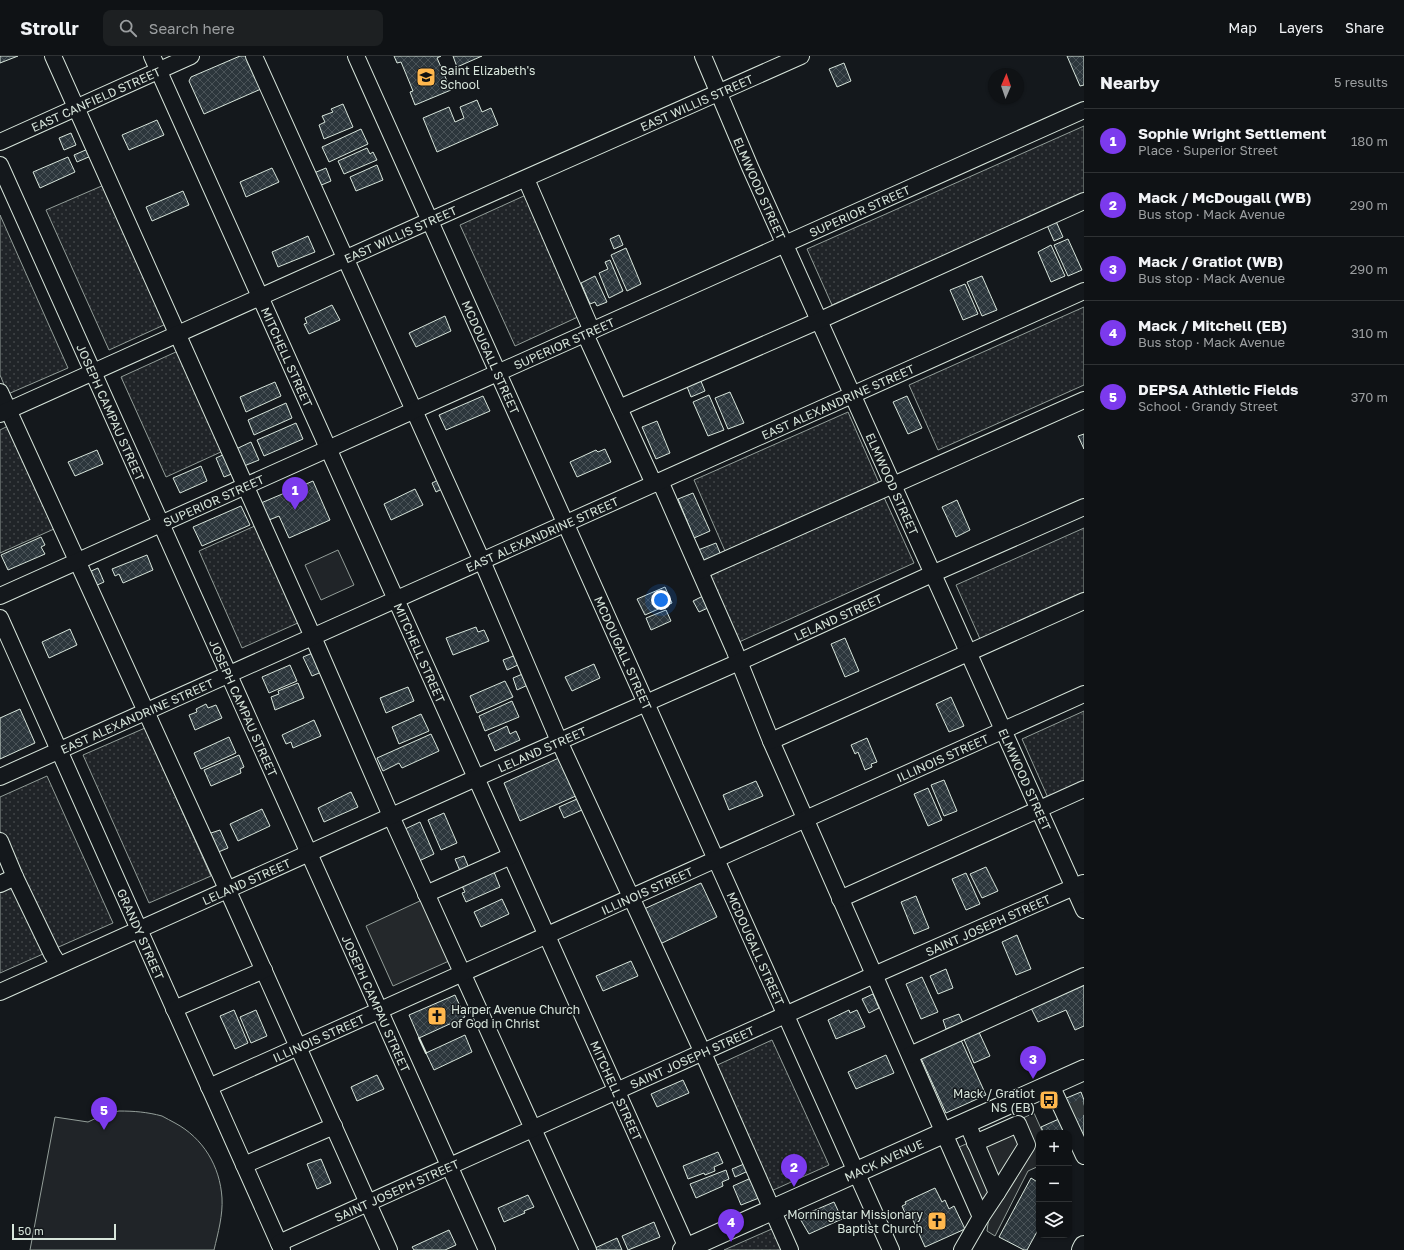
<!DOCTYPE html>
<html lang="en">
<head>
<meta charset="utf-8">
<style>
  body { margin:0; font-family:"Golos Text",sans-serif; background:#1d2022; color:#f1f3f6 }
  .controls { position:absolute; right:12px; bottom:12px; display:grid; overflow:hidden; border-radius:8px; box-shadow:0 1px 3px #0004 }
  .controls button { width:36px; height:36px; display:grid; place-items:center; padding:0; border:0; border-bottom:1px solid #2f3234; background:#0f1215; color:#f1f3f6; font:20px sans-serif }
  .compass { position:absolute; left:988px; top:12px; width:36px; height:36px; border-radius:50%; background:#0f1215; box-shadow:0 1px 3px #0004; rotate:2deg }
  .scale { position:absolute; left:12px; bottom:10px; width:104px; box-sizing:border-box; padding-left:4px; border:2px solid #d8e6dc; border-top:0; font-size:11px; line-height:14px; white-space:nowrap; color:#d8e6dc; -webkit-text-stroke:3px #14181c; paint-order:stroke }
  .you { position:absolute; left:661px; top:544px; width:14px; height:14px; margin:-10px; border:3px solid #fff; border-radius:50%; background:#1a73e8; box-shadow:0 0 0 6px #1a73e833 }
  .badge { display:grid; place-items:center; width:26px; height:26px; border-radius:50%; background:#7c3aed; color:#fff; font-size:13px; font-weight:700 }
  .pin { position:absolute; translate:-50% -33px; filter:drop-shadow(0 1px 2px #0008) }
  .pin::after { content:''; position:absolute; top:21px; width:14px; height:12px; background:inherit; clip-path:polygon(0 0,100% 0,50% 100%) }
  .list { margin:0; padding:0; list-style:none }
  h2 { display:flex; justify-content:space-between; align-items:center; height:52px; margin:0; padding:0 16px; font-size:17px }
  h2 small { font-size:13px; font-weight:400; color:#9b9ea0 }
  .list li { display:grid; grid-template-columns:26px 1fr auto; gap:12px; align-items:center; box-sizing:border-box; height:64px; padding:0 16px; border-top:1px solid #2f3234 }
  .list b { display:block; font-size:15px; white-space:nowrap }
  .list p { margin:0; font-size:13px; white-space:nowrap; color:#9b9ea0 }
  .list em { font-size:13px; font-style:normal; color:#9b9ea0 }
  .icon { flex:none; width:22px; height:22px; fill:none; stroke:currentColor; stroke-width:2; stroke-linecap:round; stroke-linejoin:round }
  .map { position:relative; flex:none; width:1084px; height:1194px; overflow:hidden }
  header { display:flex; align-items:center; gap:24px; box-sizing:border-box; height:56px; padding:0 20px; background:#0f1215; border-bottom:1px solid #2f3234 }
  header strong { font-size:19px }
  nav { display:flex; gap:22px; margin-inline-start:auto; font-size:14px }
  .search { width:280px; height:36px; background:#1d2022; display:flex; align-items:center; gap:10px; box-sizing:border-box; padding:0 14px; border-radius:8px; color:#9b9ea0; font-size:15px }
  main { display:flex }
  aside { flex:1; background:#0f1215 }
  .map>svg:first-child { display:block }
  .grass { fill:url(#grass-dots); stroke:#939e99 }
  .green { fill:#202428; stroke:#939e99 }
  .parking { fill:#24282b; stroke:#939e99 }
  .building { fill:url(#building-cross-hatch); stroke:#d8e6dc }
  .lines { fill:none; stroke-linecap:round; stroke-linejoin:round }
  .minor-tunnel { stroke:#313739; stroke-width:16; stroke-dasharray:16 8; stroke-linecap:butt }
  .minor-casing { stroke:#d8e6dc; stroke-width:18 }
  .major-casing { stroke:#d8e6dc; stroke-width:22 }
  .minor { stroke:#14181c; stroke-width:16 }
  .major { stroke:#14181c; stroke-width:20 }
  .wall { stroke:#d8e6dc; stroke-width:2 }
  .labels { text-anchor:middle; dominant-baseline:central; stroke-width:3; stroke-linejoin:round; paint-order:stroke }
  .poi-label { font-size:12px; fill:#d8e6dc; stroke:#14181c; text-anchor:start }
  .street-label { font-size:12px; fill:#d8e6dc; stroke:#14181c }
</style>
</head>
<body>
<header>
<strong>Strollr</strong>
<div class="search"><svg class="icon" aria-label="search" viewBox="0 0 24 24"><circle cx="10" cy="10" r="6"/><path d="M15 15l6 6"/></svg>Search here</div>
<nav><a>Map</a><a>Layers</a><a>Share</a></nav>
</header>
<main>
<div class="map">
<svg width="1084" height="1194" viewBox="0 0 1084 1194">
  <defs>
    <pattern id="grass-dots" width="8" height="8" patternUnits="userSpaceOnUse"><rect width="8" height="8" fill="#202428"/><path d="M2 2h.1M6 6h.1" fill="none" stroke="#404447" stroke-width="1.8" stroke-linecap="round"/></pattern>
    <pattern id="building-cross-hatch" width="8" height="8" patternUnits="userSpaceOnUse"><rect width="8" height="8" fill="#2c363c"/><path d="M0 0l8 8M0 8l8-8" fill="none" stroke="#4a5358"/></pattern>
  </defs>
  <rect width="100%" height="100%" fill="#14181c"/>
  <path class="grass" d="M1084,70V138L832,249L807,193Z
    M104,129L166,268L109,294L46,154Z
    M526,139L580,260L515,290L460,169Z
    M0,159L68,312L8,338L0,319Z
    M1084,251V329L938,394L909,329Z
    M178,295L223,395L166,421L121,321Z
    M848,356L879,427L725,495L694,424Z
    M8,370L54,473L0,497V374Z
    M883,439L914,507L739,586L708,519Z
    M257,469L300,566L242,592L199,495Z
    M1084,472V536L980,583L956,529Z
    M1084,655V729L1049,744L1022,683Z
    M145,672L211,820L149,847L83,699Z
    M47,720L113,867L54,893L0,775V741Z
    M12,830L43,898L0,917V836Z
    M772,984L829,1109L769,1136L713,1011Z
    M774,1172L784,1194H724Z"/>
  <path class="green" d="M338,494L354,529L321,544L305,509Z
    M119,1055C134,1055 147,1056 162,1060C166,1062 171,1065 175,1067C203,1082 220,1110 222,1142C223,1159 218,1177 214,1194H30L55,1061L88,1066L105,1058Z"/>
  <path class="parking" d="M422,844L449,905L393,930L366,870Z
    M1034,1057L1043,1077H1039V1110L1028,1115L995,1180L987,1175L989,1160L957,1092Z"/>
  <path class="building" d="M0,0H18L0,7Z
    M240,0H246L261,33L204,58L189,25L191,21Z
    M394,0H441L437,2L451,34L415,49L410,36L413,35L401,6L397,7Z
    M453,0H482L457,11Z
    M1067,0H1084V29L1080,30Z
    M844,7L851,25L837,31L829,13Z
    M477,44L482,56L491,52L498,69L437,96L423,62L449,51L455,66L464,62L460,51Z
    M343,48L353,71L324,83L319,69L325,66L322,60L333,56L331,53Z
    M157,64L164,79L129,94L122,79Z
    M361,73L368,88L329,106L322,91Z
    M71,77L76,89L64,94L59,82Z
    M367,92L370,98L373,96L377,104L344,118L338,105Z
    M88,93L91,100L77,106L74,99Z
    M68,101L75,116L40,132L33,116Z
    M377,109L383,124L356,135L350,121Z
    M272,112L279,126L246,141L240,126Z
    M326,112L331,125L319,130L314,117Z
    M183,135L189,149L152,165L146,151Z
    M1055,163L1063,181L1054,185L1046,167Z
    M619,179L623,189L614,193L610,183Z
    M308,180L315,196L278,211L272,196Z
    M1068,183L1082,214L1068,220L1054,189Z
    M1051,189L1065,220L1051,226L1038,196Z
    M626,192L641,228L627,235L611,199Z
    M610,204L623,235L609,242L599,217L608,213L605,206Z
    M595,220L607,246L597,250L595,246L590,248L581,227Z
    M982,220L997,254L982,260L967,226Z
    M965,228L978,258L963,264L950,234Z
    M332,249L340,264L309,278L304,268L307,267L305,262Z
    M445,260L451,275L416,291L409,277Z
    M700,323L705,335L691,341L686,328Z
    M275,326L281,340L246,356L240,341Z
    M730,336L744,367L728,373L715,342Z
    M709,339L724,374L708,380L693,346Z
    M483,340L490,355L446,374L439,359Z
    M907,340L922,372L908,378L893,346Z
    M286,347L292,362L254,379L248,364Z
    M657,365L670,397L656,403L642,371Z
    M296,367L303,383L264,400L257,384Z
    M1084,378V393L1078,380Z
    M251,386L259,404L244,410L236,393Z
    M605,393L611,406L577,421L570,406L596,394L598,396Z
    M97,394L103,408L75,420L68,406Z
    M225,398L234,417L224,421L216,402Z
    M201,410L207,425L180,437L173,422Z
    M438,424L442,433L436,436L432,427Z
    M313,425L330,464L289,482L279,460L269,464L261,447Z
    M415,433L423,449L391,464L384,448Z
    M693,437L710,475L694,482L678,443Z
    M957,444L970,474L956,481L942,451Z
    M241,450L250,469L202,490L193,471Z
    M41,481L45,489L41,491L45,498L8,514L1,499Z
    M716,487L721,499L704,507L698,494Z
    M147,499L153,514L123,527L119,518L115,520L112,513Z
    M98,512L104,526L95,530L89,516Z
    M665,531L672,547L645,559L637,543Z
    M705,539L710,551L699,556L693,545Z
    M666,554L671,565L651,574L646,562Z
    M476,571L478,576L484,574L489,585L453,599L446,582Z
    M70,573L77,589L49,602L42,586Z
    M845,582L859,615L845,621L831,588Z
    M315,596L324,615L312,620L303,601Z
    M516,599L520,608L507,614L503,604Z
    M594,608L600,622L572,635L565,621Z
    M290,609L297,625L269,637L262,621Z
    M525,617L530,628L517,634L513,622Z
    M505,625L513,641L477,657L470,640Z
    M298,627L304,642L275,654L271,641L279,638L278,635Z
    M408,631L414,645L386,657L380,642Z
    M951,641L964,670L949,676L936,648Z
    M512,645L519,661L485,675L479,660Z
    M206,648L208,652L216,649L222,662L195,674L189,659L197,656L196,653Z
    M20,653L35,687L0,703V662Z
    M421,658L429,675L399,688L392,671Z
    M314,664L321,680L293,692L291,686L286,688L282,679Z
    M507,670L510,678L516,675L520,684L495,695L488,679Z
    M431,678L439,695L402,712L399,707L383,715L377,702Z
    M229,681L236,697L201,713L194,697Z
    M867,682L877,706L871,708L872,711L865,714L858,696L855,698L851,689Z
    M239,699L244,711L240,713L241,717L211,730L204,714Z
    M561,701L578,739L520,765L504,727Z
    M944,724L957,755L944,760L931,729Z
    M756,725L763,740L729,754L723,739Z
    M928,732L942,764L928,770L914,738Z
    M351,736L358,751L324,766L318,752Z
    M577,743L582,754L564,762L559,751Z
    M262,753L270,770L238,785L230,768Z
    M444,757L457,787L441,794L428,764Z
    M420,766L434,798L419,805L405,773Z
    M220,774L228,792L216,797L208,778Z
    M464,800L469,812L460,815L455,803Z
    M986,811L998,835L982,842L970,818Z
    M494,816L500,831L466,846L462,837L465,836L462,830Z
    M966,817L980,848L966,854L952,823Z
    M701,827L717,861L660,888L644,853Z
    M916,840L929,872L914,878L901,846Z
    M502,843L509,858L481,871L474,856Z
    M1017,879L1031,913L1016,919L1002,886Z
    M631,905L638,920L603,935L596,920Z
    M946,913L953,932L938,938L930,920Z
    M922,921L938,956L921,963L906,928Z
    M1084,926V970L1075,974L1066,954L1038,966L1030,950Z
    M873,938L879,952L869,957L862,943Z
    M455,939L465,961L419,982L409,959Z
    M234,954L248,987L235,993L220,960Z
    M256,954L267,980L251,987L240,961Z
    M849,954L850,957L857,954L865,971L836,983L828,964Z
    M959,958L963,967L946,973L943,964Z
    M978,974L990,1000L974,1007L963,981Z
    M465,979L472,996L434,1014L426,997Z
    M960,982L986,1039L946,1057L920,1000Z
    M886,999L894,1017L856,1033L848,1016Z
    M377,1019L384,1033L357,1045L351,1031Z
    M683,1024L689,1037L657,1051L651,1038Z
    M1081,1036L1084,1044V1083L1064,1043Z
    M1061,1062L1068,1077H1044L1041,1071Z
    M718,1096L723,1107L714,1111L715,1115L705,1119L704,1117L688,1123L683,1110Z
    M321,1103L331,1127L317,1133L307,1108Z
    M744,1108L748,1115L735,1121L732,1113Z
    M726,1114L729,1123L722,1126L723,1130L696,1142L690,1128Z
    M751,1122L759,1142L741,1149L733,1130Z
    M1031,1122L1039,1127V1172L1027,1194H1024L999,1181Z
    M935,1132L942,1146L945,1144L949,1153L954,1150L965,1173L925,1191L909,1155L905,1157L902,1150L906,1148L905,1146Z
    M528,1139L534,1151L524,1155L525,1157L504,1166L498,1152Z
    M834,1146L842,1163L809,1178L799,1161Z
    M654,1166L660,1181L628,1194L622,1180Z
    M449,1174L456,1189L445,1194H414L412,1191Z
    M617,1182L622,1194H596L595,1192Z"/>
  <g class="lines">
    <path class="minor-tunnel" d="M1070,1056L1084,1050"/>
    <g class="minor-casing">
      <g id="minor">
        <path d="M53,0L313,581L391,760L588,1194"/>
        <path id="s1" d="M152,0L688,1194"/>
        <path d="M254,0L482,505L559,685L703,997L790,1194"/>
        <path id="s2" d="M356,0L891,1194"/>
        <path id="s3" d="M703,0L750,111L1084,854"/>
        <path id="s4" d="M0,86L191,0"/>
        <path id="s5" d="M0,109L487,1194"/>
        <path d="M526,123L592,275"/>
        <path d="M585,278L654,428"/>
        <path d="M0,336L233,846L389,1194"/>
        <path d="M619,352L818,265L1084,145"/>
        <path id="s6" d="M0,358L429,165L801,0"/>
        <path d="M660,425L734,593L771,685L981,1161"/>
        <path d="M700,515L1084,344"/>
        <path id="s7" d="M0,540L1084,54"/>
        <path id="s8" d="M0,562L282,1194"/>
        <path d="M771,685L1084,545"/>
        <path id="s9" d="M0,721L1084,235"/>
        <path d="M0,785L15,821L52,898L59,909"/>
        <path d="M0,828L15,821"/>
        <path d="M426,838L511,800"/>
        <path d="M840,843L1084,733"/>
        <path id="s10" d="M0,936L476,722L739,606L932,518L1084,451"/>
        <path d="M174,953L264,914"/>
        <path d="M910,999L1084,920"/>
        <path d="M1051,1029L1084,1100"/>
        <path id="s11" d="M209,1031L1084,638"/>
        <path d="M975,1087L1018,1068L1027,1089L997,1137"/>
        <path d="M244,1109L334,1070"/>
        <path id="s12" d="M279,1187L874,919L1083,827"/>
        <path d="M962,1194L981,1161L997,1137L967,1067"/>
      </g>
    </g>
    <g class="major-casing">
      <g id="major">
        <path id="s13" d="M683,1194L1084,1014"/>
        <path d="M1082,1194L1084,1190"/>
      </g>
    </g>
    <use href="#minor" class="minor"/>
    <use href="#major" class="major"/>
    <path class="wall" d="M419,982L426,997"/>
  </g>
  <defs>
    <g id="school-square" transform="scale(1)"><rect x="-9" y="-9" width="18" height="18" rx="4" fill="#ffb74d" stroke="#14181c"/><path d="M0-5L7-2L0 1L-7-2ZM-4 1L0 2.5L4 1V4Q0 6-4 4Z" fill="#111"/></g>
    <g id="church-square" transform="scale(1)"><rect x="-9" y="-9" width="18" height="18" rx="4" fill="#ffb74d" stroke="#14181c"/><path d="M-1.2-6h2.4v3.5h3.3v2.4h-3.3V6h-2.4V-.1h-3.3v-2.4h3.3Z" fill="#111"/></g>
    <g id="bus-square" transform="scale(1)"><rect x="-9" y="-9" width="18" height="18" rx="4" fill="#ffb74d" stroke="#14181c"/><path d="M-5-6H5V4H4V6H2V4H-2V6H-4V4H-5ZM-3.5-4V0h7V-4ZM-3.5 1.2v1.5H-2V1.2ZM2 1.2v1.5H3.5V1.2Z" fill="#111"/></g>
  </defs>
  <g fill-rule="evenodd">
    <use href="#school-square" x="426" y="21"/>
    <use href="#church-square" x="437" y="960"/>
    <use href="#bus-square" x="1049" y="1044"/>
    <use href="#church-square" x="937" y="1165"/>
  </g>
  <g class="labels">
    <g class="poi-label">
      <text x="440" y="14">Saint Elizabeth's<tspan x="440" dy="14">School</tspan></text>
      <text x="451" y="953">Harper Avenue Church<tspan x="451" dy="14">of God in Christ</tspan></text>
      <text x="1035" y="1037" text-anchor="end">Mack / Gratiot<tspan x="1035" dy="14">NS (EB)</tspan></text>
      <text x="923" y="1158" text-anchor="end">Morningstar Missionary<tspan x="923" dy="14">Baptist Church</tspan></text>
    </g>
    <g class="street-label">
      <text stroke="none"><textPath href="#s4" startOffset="105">EAST CANFIELD STREET</textPath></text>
      <text stroke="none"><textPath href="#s6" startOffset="763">EAST WILLIS STREET</textPath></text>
      <text stroke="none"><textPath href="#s3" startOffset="144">ELMWOOD STREET</textPath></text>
      <text stroke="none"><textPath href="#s7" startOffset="942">SUPERIOR STREET</textPath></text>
      <text stroke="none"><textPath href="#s6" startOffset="439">EAST WILLIS STREET</textPath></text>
      <text stroke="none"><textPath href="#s7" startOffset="618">SUPERIOR STREET</textPath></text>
      <text stroke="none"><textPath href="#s1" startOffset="330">MITCHELL STREET</textPath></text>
      <text stroke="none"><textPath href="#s2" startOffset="330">MCDOUGALL STREET</textPath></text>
      <text stroke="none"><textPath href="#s9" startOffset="918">EAST ALEXANDRINE STREET</textPath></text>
      <text stroke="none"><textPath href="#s5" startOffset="271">JOSEPH CAMPAU STREET</textPath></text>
      <text stroke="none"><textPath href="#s3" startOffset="468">ELMWOOD STREET</textPath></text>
      <text stroke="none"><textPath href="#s7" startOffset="234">SUPERIOR STREET</textPath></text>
      <text stroke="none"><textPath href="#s9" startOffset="594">EAST ALEXANDRINE STREET</textPath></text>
      <text stroke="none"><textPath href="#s10" startOffset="918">LELAND STREET</textPath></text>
      <text stroke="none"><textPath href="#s1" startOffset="654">MITCHELL STREET</textPath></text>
      <text stroke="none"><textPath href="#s2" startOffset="654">MCDOUGALL STREET</textPath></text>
      <text stroke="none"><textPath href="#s5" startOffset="595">JOSEPH CAMPAU STREET</textPath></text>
      <text stroke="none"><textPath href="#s9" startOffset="150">EAST ALEXANDRINE STREET</textPath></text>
      <text stroke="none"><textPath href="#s10" startOffset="594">LELAND STREET</textPath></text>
      <text stroke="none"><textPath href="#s11" startOffset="804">ILLINOIS STREET</textPath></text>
      <text stroke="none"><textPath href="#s3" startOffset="792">ELMWOOD STREET</textPath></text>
      <text stroke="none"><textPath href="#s10" startOffset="270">LELAND STREET</textPath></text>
      <text stroke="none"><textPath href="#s11" startOffset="480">ILLINOIS STREET</textPath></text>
      <text stroke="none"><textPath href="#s12" startOffset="777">SAINT JOSEPH STREET</textPath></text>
      <text stroke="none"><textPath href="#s8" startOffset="346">GRANDY STREET</textPath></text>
      <text stroke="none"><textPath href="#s2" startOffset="978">MCDOUGALL STREET</textPath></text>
      <text stroke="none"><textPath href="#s5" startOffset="919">JOSEPH CAMPAU STREET</textPath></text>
      <text stroke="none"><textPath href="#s11" startOffset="120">ILLINOIS STREET</textPath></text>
      <text stroke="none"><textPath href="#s12" startOffset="453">SAINT JOSEPH STREET</textPath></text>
      <text stroke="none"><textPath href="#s1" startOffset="1134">MITCHELL STREET</textPath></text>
      <text stroke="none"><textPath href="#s13" startOffset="220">MACK AVENUE</textPath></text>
      <text stroke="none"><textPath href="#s12" startOffset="129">SAINT JOSEPH STREET</textPath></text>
    </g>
  </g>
</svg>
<div class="controls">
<button>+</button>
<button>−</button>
<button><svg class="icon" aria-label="layers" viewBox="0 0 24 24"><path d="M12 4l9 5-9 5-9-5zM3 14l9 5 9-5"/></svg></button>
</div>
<svg class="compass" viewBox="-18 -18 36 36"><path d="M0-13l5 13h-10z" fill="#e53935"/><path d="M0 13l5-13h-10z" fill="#9b9ea0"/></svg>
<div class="scale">50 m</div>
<div class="you"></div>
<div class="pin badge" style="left:295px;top:454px">1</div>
<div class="pin badge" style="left:794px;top:1131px">2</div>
<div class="pin badge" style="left:1033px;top:1023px">3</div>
<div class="pin badge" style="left:731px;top:1186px">4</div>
<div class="pin badge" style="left:104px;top:1074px">5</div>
</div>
<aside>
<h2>Nearby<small>5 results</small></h2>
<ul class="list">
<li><span class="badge">1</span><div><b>Sophie Wright Settlement</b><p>Place · Superior Street</p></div><em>180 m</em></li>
<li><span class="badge">2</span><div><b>Mack / McDougall (WB)</b><p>Bus stop · Mack Avenue</p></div><em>290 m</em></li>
<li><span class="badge">3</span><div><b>Mack / Gratiot (WB)</b><p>Bus stop · Mack Avenue</p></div><em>290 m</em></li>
<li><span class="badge">4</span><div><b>Mack / Mitchell (EB)</b><p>Bus stop · Mack Avenue</p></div><em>310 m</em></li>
<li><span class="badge">5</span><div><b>DEPSA Athletic Fields</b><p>School · Grandy Street</p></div><em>370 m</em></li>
</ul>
</aside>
</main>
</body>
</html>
